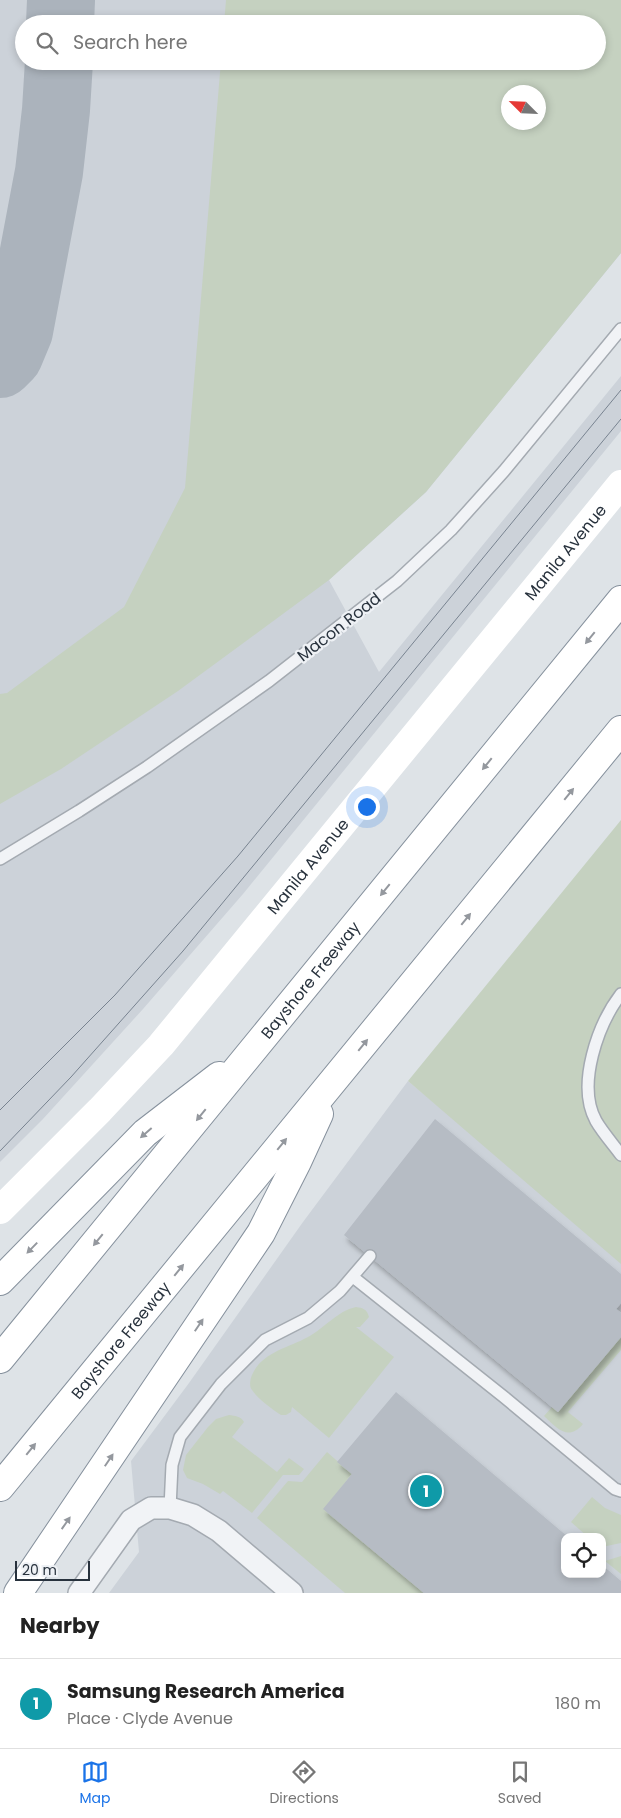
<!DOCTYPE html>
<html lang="en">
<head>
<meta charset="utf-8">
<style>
  body { margin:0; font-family:Poppins,sans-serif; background:#f6f6f6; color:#222 }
  .controls { position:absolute; right:15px; bottom:15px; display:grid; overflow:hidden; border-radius:10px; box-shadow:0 2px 8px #0003 }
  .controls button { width:45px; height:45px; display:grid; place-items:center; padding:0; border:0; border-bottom:1px solid #e0e0e0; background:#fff; color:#222; font:25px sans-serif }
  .compass { position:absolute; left:501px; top:85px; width:45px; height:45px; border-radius:50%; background:#fff; box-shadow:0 2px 8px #0003; rotate:294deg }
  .scale { position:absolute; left:15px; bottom:12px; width:75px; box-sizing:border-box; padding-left:5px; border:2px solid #28323d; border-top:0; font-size:14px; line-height:18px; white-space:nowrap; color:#28323d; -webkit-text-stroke:4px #eef1f5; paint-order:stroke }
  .you { position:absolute; left:366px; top:806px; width:18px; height:18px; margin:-12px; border:4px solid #fff; border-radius:50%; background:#1a73e8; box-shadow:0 0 0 8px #1a73e833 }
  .badge { display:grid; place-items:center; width:32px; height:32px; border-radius:50%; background:#1a73e8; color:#fff; font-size:16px; font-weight:700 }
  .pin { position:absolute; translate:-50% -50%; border:2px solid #fff; box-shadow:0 1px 5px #0006 }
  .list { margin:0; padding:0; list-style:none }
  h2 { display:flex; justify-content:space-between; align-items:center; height:65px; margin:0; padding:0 20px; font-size:21px }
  h2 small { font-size:16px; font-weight:400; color:#767676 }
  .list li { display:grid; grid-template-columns:32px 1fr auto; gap:15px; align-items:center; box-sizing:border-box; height:90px; padding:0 20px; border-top:1px solid #e0e0e0 }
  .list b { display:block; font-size:19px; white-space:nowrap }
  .list p { margin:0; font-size:16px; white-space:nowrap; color:#767676 }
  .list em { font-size:16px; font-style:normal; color:#767676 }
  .icon { flex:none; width:28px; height:28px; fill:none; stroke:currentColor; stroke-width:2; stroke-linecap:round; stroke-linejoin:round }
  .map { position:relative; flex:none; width:621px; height:1593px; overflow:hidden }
  .search { position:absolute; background:#fff; box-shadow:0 2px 8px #0003; left:15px; right:15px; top:15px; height:55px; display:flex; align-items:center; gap:12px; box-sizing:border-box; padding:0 18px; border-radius:28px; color:#767676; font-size:19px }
  .sheet { height:155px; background:#fff }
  nav { display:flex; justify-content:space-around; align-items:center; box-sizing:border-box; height:70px; border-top:1px solid #e0e0e0; background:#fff; font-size:14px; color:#767676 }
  nav a { display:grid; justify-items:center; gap:2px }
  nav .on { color:#1a73e8 }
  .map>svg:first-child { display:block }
  .built { fill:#ccd2d9; fill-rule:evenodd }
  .green { fill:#c5d1c0; fill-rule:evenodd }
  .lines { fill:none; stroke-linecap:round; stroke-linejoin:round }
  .taxiway { stroke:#abb3bc; stroke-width:68 }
  .building { fill:#b6bcc4; filter:url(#shadow) }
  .lane-casing { stroke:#a4aab1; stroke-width:14 }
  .street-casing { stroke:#a4aab1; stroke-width:24 }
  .highway-casing { stroke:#86919d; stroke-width:30 }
  .lane { stroke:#f1f3f6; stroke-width:11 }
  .street { stroke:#f1f3f6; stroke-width:21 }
  .secondary { stroke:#fff; stroke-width:28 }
  .highway { stroke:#fff; stroke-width:28 }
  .tram { stroke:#788390; stroke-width:1 }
  .oneway { fill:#94989e }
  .labels { text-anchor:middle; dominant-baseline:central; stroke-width:4.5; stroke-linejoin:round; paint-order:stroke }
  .street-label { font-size:16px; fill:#28323d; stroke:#eef1f5 }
</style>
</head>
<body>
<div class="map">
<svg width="621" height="1593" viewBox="0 0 621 1593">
  <defs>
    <filter id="shadow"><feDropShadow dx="3" dy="5.5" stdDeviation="2.5" flood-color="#0004"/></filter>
  </defs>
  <rect width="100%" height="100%" fill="#dee3e7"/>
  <path class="built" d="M0,0H621V253L426,492L329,580L379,672L621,376V431L243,894L143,1009L43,1119L0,1162ZM24,24H597V61H24ZM508,92H538V122H508Z
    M408,1081L621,1258V1593H109L139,1552L131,1461L189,1383L303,1222ZM565,1537H602V1574H565Z"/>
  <path class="green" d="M226,0H621V253L426,492L329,580L178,691L61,769L0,804V694L7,693L124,607L185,488L221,61H597V24H224ZM508,92H538V122H508Z
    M621,820V1264L408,1081Z
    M356,1307C363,1308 367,1309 369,1317L360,1327H356L394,1357L329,1438L292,1407L291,1412L286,1415H281C271,1408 259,1400 252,1390C249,1386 250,1380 252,1375C262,1352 288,1348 308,1337C325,1328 337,1311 356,1307Z
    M621,1337V1350L568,1412L583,1424C568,1442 557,1428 544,1416L552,1407L558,1412Z
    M229,1415C235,1416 241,1416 244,1422L232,1437L277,1472L289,1458L304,1469L299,1475H283L252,1513L223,1491L220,1494L203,1484L187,1478L183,1470L186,1455L208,1427L216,1419Z
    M327,1452L352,1474L324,1509L424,1593H345L257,1518L288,1481L302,1482Z
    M592,1497L605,1508L621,1515V1543L602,1547V1537H588L571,1522Z
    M621,1556V1574L605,1561Z"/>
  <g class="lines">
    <path class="taxiway" d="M60,24L61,0
      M0,364L9,355L19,331L49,172L56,110L59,61"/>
  </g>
  <path class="building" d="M435,1119L621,1274V1303L616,1309L621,1313V1337L558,1412L344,1235Z
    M396,1392L568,1537H565V1574H602V1565L621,1581V1593H424L323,1509L352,1474L337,1462Z"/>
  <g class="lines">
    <g class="lane-casing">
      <path id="lane" d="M0,859L79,811L147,767L269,681L397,581L451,530L504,471L621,329
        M621,994C598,1024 576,1085 596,1121C603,1133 613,1144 621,1155
        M353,1277L504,1397L615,1489L621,1491
        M170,1508L172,1465L180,1437L221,1384L265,1340L308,1318L340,1291L370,1256"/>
    </g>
    <g class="street-casing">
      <path id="street" d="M79,1593L131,1520L151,1508H170L193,1515L219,1531L292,1593"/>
    </g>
    <g class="highway-casing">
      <g id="highway">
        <path d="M0,1281L145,1133L219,1076"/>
        <path id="s2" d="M0,1359L621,600"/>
        <path id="s3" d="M0,1487L621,730"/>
        <path d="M18,1593L261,1233L297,1162L319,1114"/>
      </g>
    </g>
    <use href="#lane" class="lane"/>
    <use href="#street" class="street"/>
    <path class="secondary" id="s1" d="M0,1210L100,1110L161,1045L621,484"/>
    <use href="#highway" class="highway"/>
    <path class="tram" d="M0,1110L115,995L238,856L621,390
      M0,1151L71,1077L183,951L621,419"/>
  </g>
  <defs><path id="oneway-solid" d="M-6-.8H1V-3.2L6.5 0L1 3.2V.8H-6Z" transform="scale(1.25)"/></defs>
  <g class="oneway">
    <use href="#oneway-solid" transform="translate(590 638) rotate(129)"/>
    <use href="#oneway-solid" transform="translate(487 764) rotate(129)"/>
    <use href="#oneway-solid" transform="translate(569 794) rotate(-51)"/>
    <use href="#oneway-solid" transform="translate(385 890) rotate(129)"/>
    <use href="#oneway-solid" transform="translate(466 919) rotate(-51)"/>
    <use href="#oneway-solid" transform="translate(363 1045) rotate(-51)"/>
    <use href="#oneway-solid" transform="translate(201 1115) rotate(129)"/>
    <use href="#oneway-solid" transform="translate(146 1133) rotate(139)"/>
    <use href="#oneway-solid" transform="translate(282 1144) rotate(-51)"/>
    <use href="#oneway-solid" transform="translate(98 1240) rotate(129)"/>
    <use href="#oneway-solid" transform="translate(32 1248) rotate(134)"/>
    <use href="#oneway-solid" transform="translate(179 1270) rotate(-51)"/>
    <use href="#oneway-solid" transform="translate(199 1325) rotate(-56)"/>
    <use href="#oneway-solid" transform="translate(31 1449) rotate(-51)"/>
    <use href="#oneway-solid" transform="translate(109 1460) rotate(-56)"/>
    <use href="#oneway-solid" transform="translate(66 1523) rotate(-55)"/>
  </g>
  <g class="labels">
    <g class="street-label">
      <text stroke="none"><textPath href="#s1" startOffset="868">Manila Avenue</textPath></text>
      <text transform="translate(339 627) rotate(-38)">Macon Road</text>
      <text stroke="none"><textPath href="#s1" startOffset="462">Manila Avenue</textPath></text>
      <text stroke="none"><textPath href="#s2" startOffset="490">Bayshore Freeway</textPath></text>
      <text stroke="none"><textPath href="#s3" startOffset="190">Bayshore Freeway</textPath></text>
    </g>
  </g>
</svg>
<div class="controls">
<button><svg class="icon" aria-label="locate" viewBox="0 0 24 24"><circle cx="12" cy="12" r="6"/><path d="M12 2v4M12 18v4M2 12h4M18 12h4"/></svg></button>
</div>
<svg class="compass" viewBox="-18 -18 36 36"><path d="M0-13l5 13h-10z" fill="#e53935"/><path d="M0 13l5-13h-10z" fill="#767676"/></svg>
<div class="scale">20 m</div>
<div class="you"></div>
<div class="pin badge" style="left:426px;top:1491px;background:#0f9aa8">1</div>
<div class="search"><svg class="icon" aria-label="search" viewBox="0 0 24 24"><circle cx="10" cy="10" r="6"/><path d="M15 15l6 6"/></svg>Search here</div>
</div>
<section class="sheet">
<h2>Nearby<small></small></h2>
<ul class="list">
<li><span class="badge" style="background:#0f9aa8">1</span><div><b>Samsung Research America</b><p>Place · Clyde Avenue</p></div><em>180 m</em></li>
</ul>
</section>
<nav>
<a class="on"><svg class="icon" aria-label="map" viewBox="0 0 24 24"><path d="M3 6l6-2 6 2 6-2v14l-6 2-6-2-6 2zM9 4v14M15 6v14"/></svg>Map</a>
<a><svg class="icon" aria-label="directions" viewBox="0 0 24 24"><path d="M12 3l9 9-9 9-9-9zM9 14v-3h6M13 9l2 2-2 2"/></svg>Directions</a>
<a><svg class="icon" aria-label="saved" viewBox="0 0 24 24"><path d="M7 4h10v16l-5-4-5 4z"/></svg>Saved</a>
</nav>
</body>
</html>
